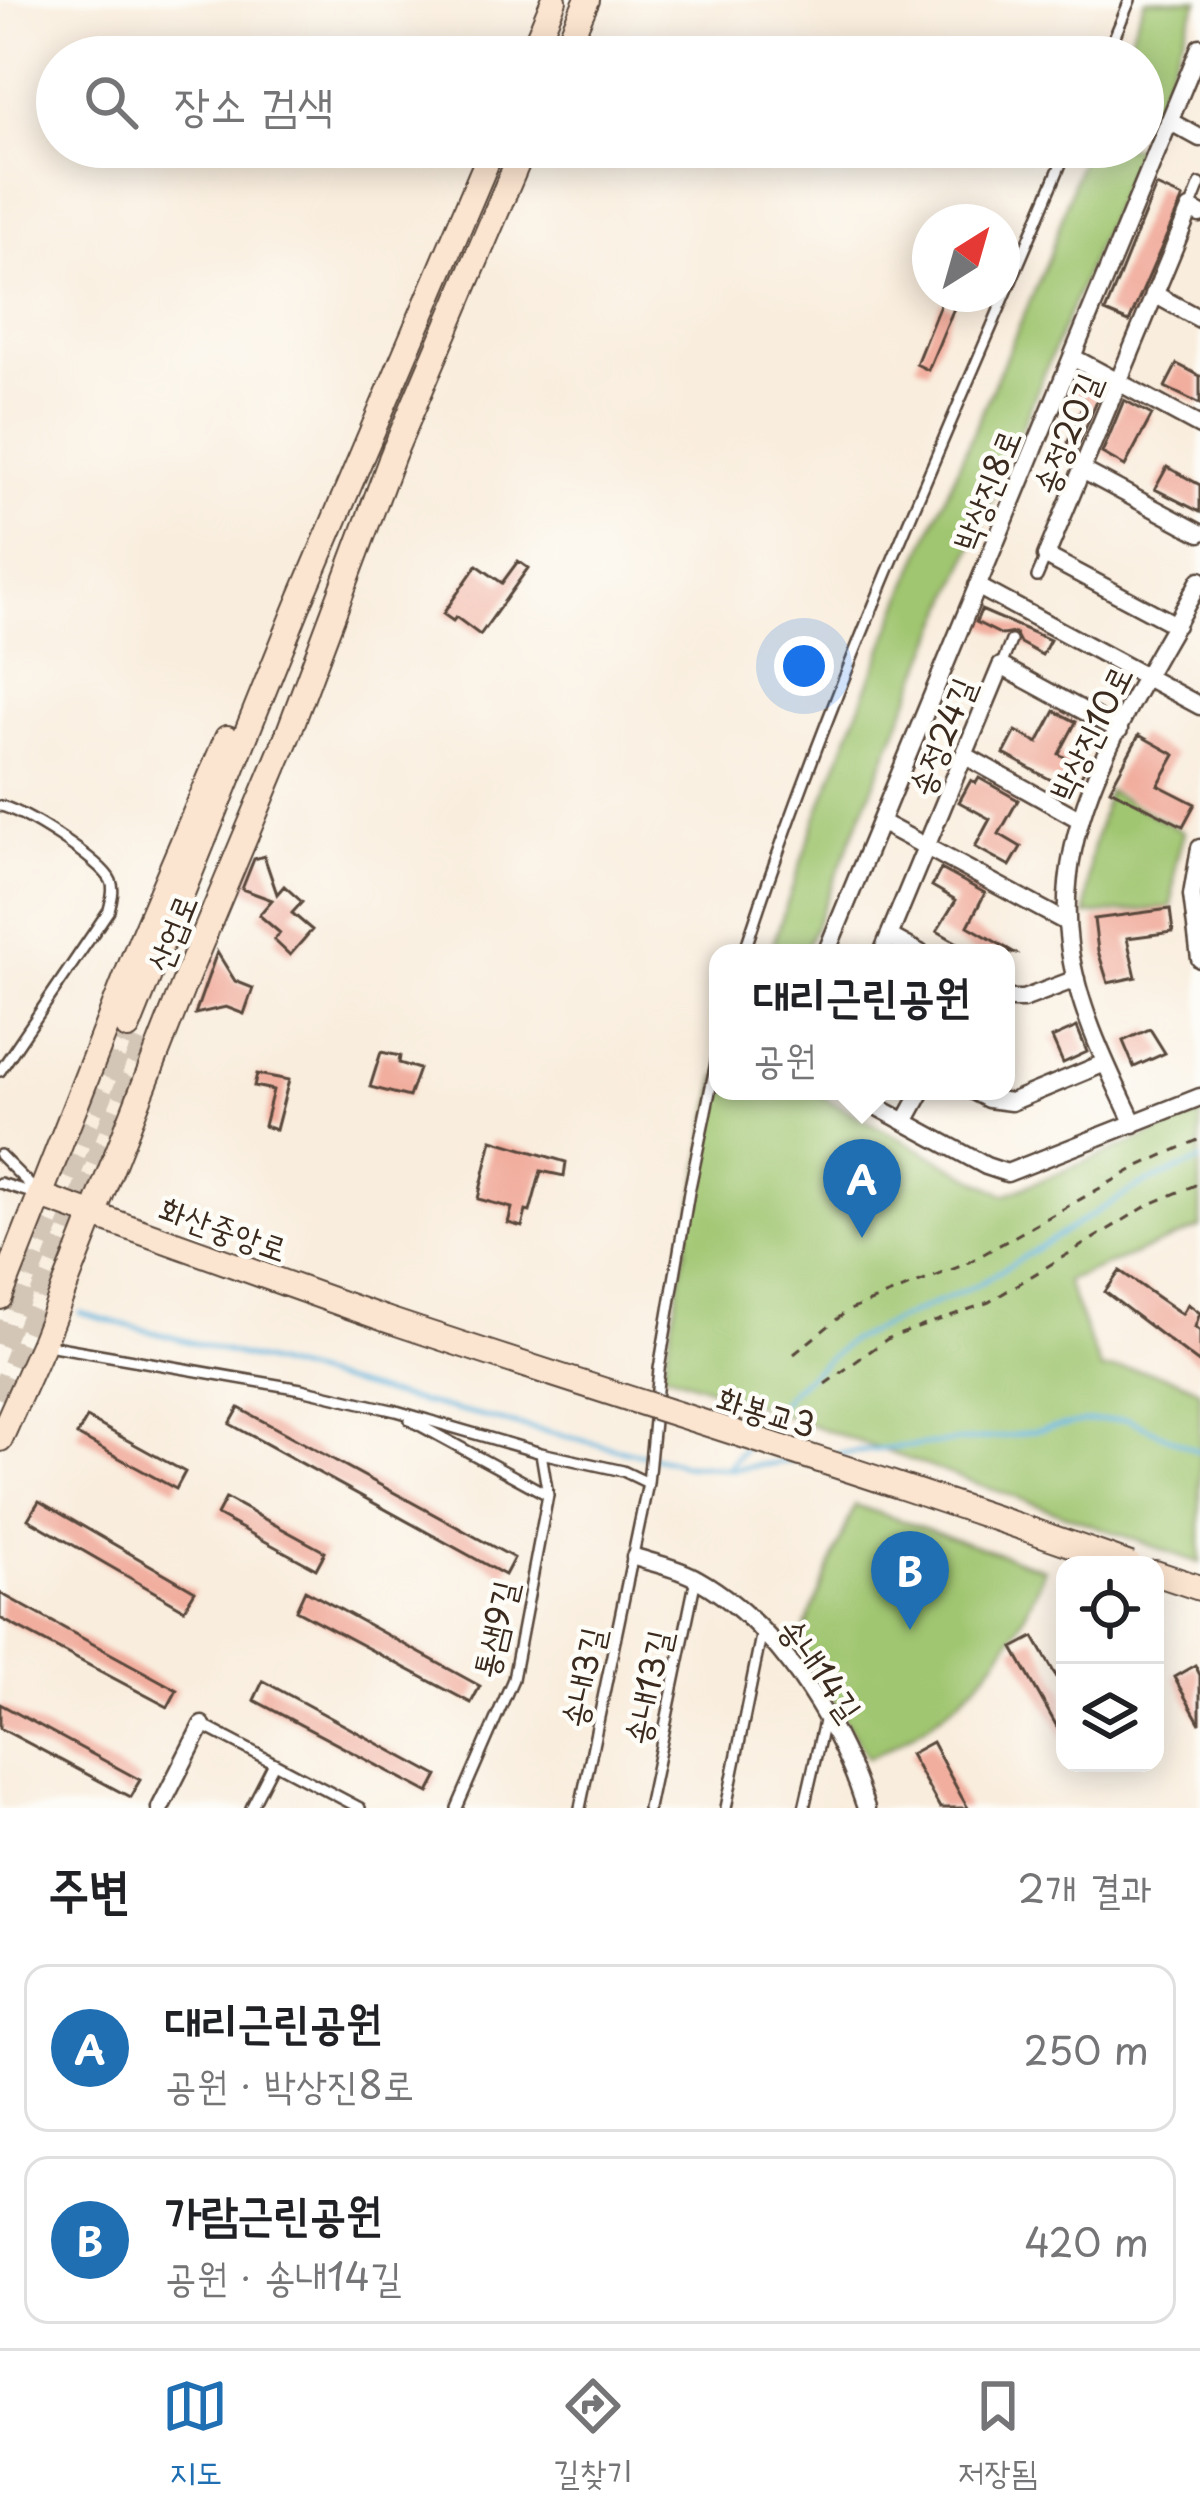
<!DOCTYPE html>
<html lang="ko">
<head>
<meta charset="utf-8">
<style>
  body { margin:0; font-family:"Playpen Sans","Poor Story",sans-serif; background:#f2f2f2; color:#202124 }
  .controls { position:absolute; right:36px; bottom:36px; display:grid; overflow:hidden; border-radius:24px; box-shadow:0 6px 30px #0003 }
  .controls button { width:108px; height:108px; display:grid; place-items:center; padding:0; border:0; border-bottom:3px solid #e0e0e0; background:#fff; color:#202124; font:60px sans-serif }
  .compass { position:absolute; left:912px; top:204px; width:108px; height:108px; border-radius:50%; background:#fff; box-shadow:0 6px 30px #0003; rotate:37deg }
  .you { position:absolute; left:804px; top:666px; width:42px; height:42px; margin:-30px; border:9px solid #fff; border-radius:50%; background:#1a73e8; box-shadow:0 0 0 18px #1a73e833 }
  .badge { display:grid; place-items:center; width:78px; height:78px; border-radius:50%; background:#1f6fb2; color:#fff; font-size:39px; font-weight:700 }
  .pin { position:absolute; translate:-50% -99px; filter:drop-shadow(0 3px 6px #0008) }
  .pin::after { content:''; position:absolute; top:63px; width:42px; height:36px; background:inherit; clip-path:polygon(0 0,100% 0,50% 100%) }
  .popup { position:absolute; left:709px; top:944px; width:306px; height:156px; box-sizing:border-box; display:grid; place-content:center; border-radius:24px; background:#fff; filter:drop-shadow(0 3px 9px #0005); font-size:39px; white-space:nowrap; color:#757577 }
  .popup b { font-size:45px; color:#202124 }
  .popup::after { content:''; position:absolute; left:50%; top:100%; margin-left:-24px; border:24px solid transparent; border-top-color:#fff }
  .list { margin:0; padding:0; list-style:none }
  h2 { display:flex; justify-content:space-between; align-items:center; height:156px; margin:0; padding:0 48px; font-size:51px }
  h2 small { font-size:39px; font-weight:400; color:#757577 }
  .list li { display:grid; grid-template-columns:78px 1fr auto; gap:36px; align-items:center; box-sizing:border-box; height:168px; margin:0 24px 24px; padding:0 24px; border:3px solid #e0e0e0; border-radius:24px }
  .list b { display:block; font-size:45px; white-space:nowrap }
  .list p { margin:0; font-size:39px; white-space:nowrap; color:#757577 }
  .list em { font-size:39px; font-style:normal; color:#757577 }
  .icon { flex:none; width:66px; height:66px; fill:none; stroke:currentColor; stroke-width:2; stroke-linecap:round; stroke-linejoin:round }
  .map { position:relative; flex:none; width:1200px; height:1808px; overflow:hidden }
  .search { position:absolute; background:#fff; box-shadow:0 6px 30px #0003; left:36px; right:36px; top:36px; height:132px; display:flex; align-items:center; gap:30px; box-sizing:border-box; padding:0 42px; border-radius:66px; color:#757577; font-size:45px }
  .sheet { height:540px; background:#fff }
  nav { display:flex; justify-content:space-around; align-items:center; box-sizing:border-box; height:168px; border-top:3px solid #e0e0e0; background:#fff; font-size:33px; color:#757577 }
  nav a { display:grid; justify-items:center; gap:6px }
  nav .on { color:#1f6fb2 }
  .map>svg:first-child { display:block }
  .green { fill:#a0c671; stroke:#6e7848; stroke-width:3 }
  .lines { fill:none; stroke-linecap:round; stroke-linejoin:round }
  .stream { stroke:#5fb2db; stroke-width:4.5 }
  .building { fill:#f1ae9f }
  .secondary-tunnel { stroke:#d3c6b7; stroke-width:24; stroke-dasharray:24 12; stroke-linecap:butt }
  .lane-casing { stroke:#58473b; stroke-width:14 }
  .street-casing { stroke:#58473b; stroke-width:21 }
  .secondary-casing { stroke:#58473b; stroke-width:28 }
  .path { stroke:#58473b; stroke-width:3; stroke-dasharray:9 9; stroke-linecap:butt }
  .lane { stroke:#fff; stroke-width:9 }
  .street { stroke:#fff; stroke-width:16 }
  .secondary { stroke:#fce5d0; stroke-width:24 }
  .secondary-bridge-casing { stroke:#58473b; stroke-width:28; stroke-linecap:butt }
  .secondary-bridge { stroke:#fce5d0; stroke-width:24 }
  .labels { text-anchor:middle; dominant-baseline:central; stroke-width:9; stroke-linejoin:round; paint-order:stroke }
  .street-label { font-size:33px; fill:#3b2a1e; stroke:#fdfcf7 }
</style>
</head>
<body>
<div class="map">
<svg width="1200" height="1808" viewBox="0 0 1200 1808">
  <rect width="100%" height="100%" fill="#fdfcf7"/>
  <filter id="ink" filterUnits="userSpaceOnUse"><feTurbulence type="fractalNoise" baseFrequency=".00833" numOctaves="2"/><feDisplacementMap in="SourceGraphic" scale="24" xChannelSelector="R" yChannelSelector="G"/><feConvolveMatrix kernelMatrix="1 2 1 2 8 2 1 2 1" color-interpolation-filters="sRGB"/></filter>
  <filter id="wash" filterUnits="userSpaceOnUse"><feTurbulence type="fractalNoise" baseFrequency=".004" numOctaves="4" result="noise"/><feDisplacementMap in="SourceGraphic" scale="48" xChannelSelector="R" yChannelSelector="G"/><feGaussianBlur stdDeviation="2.7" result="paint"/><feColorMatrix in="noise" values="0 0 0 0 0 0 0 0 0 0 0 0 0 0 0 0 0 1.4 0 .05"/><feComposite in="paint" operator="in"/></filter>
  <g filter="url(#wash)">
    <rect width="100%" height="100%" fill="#f9eddd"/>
    <path class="green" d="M1145,0H1198L1143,134V57H1122Z
      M1085,147H1138L804,953H770L818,813L914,569L1049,257Z
      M1108,791L1184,832L1176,861L1172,907L1086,915L1090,858Z
      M718,1073V1091H811L1005,1195L1200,1115V1228L1066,1281L1101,1370C1138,1367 1167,1373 1200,1390V1563L663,1372Z
      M855,1505L1044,1569C1011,1662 955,1717 868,1758L805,1655L803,1633Z"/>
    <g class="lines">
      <path class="stream" d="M80,1313L387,1394L686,1465L733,1469L791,1461
        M759,1430L792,1390L849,1341L979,1284L1141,1185L1200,1161
        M837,1454L1010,1436L1087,1421L1128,1419L1200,1452
        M729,1467L744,1448"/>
    </g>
    <g id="blocks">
      <path class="building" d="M1156,186L1183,198L1129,322L1105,312Z
        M941,302L954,308L928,370L916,364Z
        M1177,364L1200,376V404L1165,387Z
        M1078,375L1099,386L1100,393L1076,451L1066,447L1085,400L1071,394Z
        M1124,400L1152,415L1125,466L1102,453Z
        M1167,467L1200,485V512L1155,489Z
        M518,561L528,568L480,635L456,617L453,621L443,614L477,565L502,583Z
        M981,610L1050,640L1042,655L1020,643L1015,633L1002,635L976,622Z
        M1055,711L1076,722L1059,754L1085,769L1079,779L1068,773L1062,786L1004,754L1016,731L1038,743Z
        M1139,735L1175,755L1158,785L1195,804L1183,826L1110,789Z
        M979,778L1018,800L999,834L1021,847L1010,866L975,847L990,819L959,802L971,780L976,783Z
        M264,856L277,894L284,886L302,902L292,913L312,930L290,955L274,940L280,933L259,915L272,900L242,889L254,859Z
        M941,869L985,893L968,926L1015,953H975L937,931L956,900L932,886Z
        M1170,909L1173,932L1127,938L1136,977L1108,983L1098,951L1094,919Z
        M217,952L235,981L253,988L244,1014L226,1007L195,1014Z
        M1077,1027L1087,1052L1063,1063L1052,1038Z
        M1150,1029L1165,1053L1134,1067L1123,1041Z
        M381,1052L400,1056L399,1063L419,1069L409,1097L370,1087Z
        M257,1074L289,1080L276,1130L264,1126L273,1090L254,1086Z
        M492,1140L566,1162L564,1176L541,1171L530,1212L526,1211L522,1227L508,1223L512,1208L478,1199Z
        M1120,1271L1182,1314L1188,1304L1200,1313L1195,1327L1200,1331V1364L1105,1292Z
        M239,1408L514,1558L505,1575L230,1424Z
        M87,1418L185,1472L176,1489L77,1435Z
        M226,1498L325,1552L316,1569L217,1515Z
        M39,1501L195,1591L184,1609L28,1519Z
        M305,1590L480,1686L471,1703L296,1610Z
        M0,1593L177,1690L168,1707L0,1618Z
        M1034,1637L1065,1692V1741L1013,1648Z
        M1195,1665L1200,1675V1724L1174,1677Z
        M263,1681L438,1776L429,1793L254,1700Z
        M0,1704L140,1780L130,1797L0,1728Z
        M932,1742L961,1796L968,1808H940L910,1754Z"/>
    </g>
  </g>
  <g filter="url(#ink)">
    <use href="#blocks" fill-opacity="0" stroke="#58473b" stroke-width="3"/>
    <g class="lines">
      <path class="secondary-tunnel" d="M0,1345L128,1027
        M0,1399L147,1036"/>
      <g class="lane-casing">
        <path id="lane" d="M1106,57L1130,0
          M1190,209L1200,184
          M1037,577L1046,556
          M1001,666L1011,641
          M0,806C20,808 102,861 111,881C115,890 111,901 109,910L0,1071
          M744,953C833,678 957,414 1068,147
          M0,1155L37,1192
          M0,1183L35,1194
          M47,1345L301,1389L396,1411
          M393,1410L541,1453L623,1471L648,1483L580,1808
          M410,1420L548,1495
          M648,1483L659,1369L689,1192L718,1053
          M202,1725L360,1808
          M251,1808L274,1763
          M457,1808L513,1679L548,1495L541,1453
          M648,1808L696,1578
          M726,1808L762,1631
          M804,1808L825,1717"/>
      </g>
      <g class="street-casing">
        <path id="street" d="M1169,121L1200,138
          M1154,294L1200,319
          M1072,357L1200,426
          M1082,470L1200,533
          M977,586L1200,706
          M1176,625L1046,556L1190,209L1200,214
          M964,755L1079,819
          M880,822L1066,922
          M1200,848L1192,895L1200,959
          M889,936L920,953
          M826,953L1200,47
          M882,953L1001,666L1119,730
          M1006,999H1023L1076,979
          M848,1091L986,1166L1007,1173L1200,1097
          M973,1091L988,1099L1011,1102L1105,1063
          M905,1122L922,1091
          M1134,1124C1107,1067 1077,1007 1069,944C1051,811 1141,691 1200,580
          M635,1557C655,1564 679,1568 697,1579C777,1624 839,1723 866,1808
          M160,1808L202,1725"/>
      </g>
      <g class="secondary-casing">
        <path id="secondary" d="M530,57L554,0
          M562,57L587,0
          M391,459L524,147
          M128,1027L297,608L493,147
          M41,1196L385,1319
          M0,1297L136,952L227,738
          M0,1439L42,1345L187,976L287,737L395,449
          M1155,1573L1200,1588"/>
      </g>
      <path class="path" d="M794,1354L847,1311L966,1264L1139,1166L1200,1139
        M825,1384L887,1339L989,1302L1150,1204L1200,1183"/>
      <use href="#lane" class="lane"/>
      <use href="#street" class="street"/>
      <use href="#secondary" class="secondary"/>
      <g class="secondary-bridge-casing">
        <path id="secondary-bridge" d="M385,1319C633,1402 884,1477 1130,1565"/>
      </g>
      <use href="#secondary-bridge" class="secondary-bridge"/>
    </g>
  </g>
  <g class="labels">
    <g class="street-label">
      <text transform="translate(1065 433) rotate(-68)">송정20길</text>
      <text transform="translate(985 489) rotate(-68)">박상진8로</text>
      <text transform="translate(1089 732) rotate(-64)">박상진10로</text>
      <text transform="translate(940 736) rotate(-68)">송정24길</text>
      <text transform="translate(170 932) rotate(-68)">산업로</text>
      <text transform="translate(224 1227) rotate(19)">화산중앙로</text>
      <text transform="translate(767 1410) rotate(17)">화봉교3</text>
      <text transform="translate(493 1629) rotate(-77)">통샘9길</text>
      <text transform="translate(822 1668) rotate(55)">송내14길</text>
      <text transform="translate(581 1677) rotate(-78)">송내3길</text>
      <text transform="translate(646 1687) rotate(-78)">송내13길</text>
    </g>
  </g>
</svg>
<div class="controls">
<button><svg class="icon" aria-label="locate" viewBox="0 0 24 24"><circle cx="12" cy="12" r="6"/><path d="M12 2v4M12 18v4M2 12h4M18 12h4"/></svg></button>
<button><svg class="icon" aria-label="layers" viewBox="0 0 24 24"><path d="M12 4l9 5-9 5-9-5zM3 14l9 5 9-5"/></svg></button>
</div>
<svg class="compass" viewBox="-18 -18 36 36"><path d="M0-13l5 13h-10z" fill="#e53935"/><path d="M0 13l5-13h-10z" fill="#757577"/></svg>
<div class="you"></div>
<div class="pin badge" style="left:862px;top:1238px">A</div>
<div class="popup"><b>대리근린공원</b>공원</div>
<div class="pin badge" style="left:910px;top:1630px">B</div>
<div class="search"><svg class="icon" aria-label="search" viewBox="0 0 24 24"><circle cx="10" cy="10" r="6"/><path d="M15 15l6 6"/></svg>장소 검색</div>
</div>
<section class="sheet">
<h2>주변<small>2개 결과</small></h2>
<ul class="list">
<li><span class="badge">A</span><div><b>대리근린공원</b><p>공원 · 박상진8로</p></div><em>250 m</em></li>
<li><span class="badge">B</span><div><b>가람근린공원</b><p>공원 · 송내14길</p></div><em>420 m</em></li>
</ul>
</section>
<nav>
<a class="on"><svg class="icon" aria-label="map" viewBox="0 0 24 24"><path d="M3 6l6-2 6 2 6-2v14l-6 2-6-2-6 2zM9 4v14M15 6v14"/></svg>지도</a>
<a><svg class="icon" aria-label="directions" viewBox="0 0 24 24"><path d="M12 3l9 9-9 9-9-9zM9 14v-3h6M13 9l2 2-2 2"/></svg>길찾기</a>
<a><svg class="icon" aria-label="saved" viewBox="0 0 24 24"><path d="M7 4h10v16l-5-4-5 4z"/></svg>저장됨</a>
</nav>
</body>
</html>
